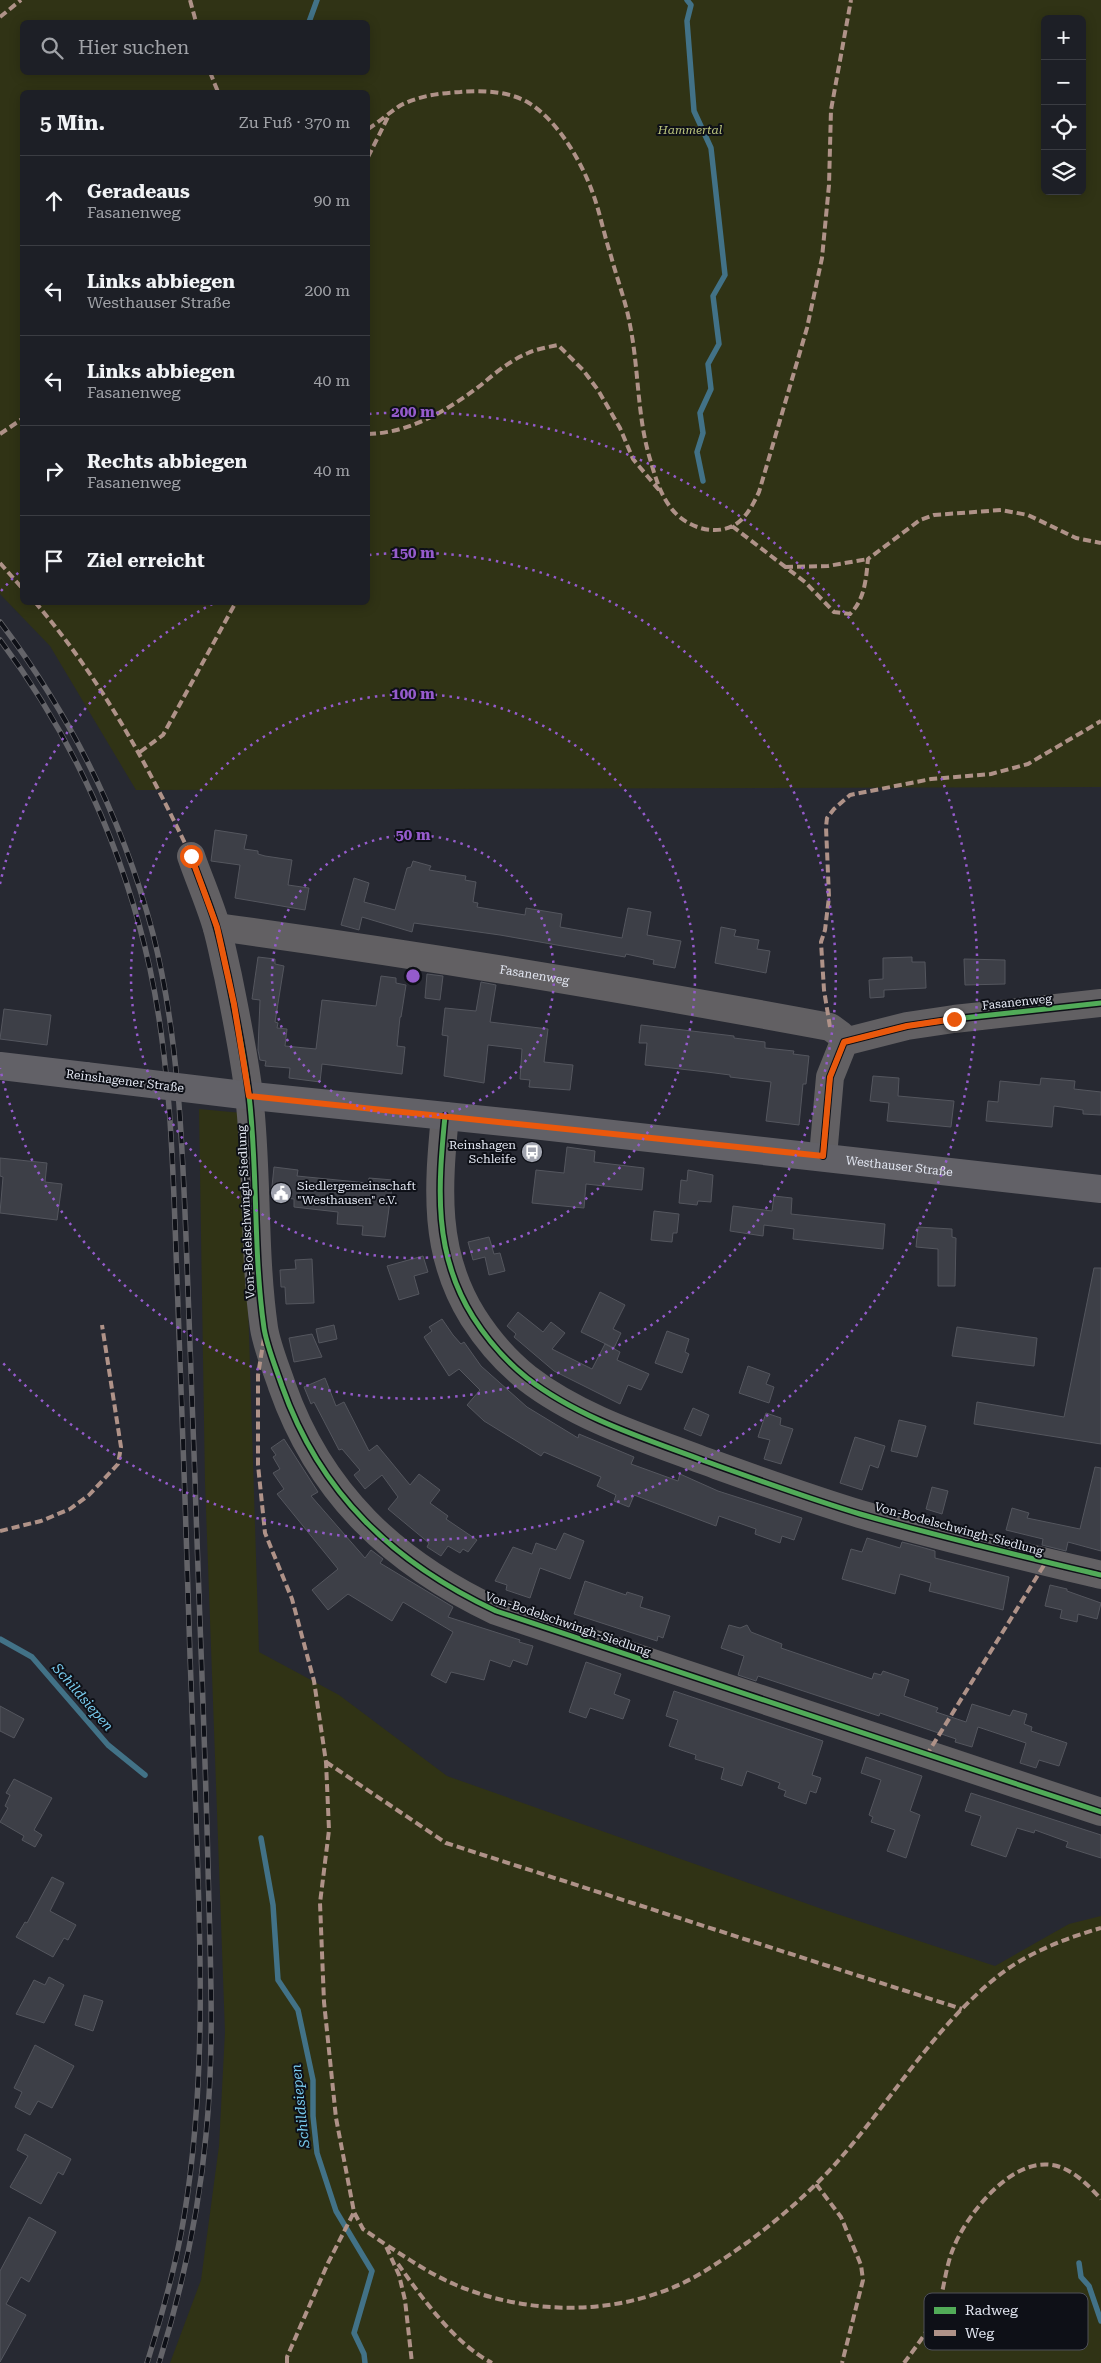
<!DOCTYPE html>
<html lang="de">
<head>
<meta charset="utf-8">
<style>
  body { margin:0; font-family:"Roboto Serif",serif; background:#25272e; color:#f1f3f6 }
  .controls { position:absolute; right:15px; top:15px; display:grid; overflow:hidden; border-radius:8px; box-shadow:0 2px 12px #0003 }
  .controls button { width:45px; height:45px; display:grid; place-items:center; padding:0; border:0; border-bottom:1px solid #3b3d43; background:#1d1f26; color:#f1f3f6; font:25px sans-serif }
  .stop { position:absolute; width:15px; height:15px; margin:-11px; border:4px solid #ea580c; border-radius:50%; background:#fff }
  .stop.end { background:#ea580c; border-color:#fff; box-shadow:0 1px 5px #0008 }
  .list { margin:0; padding:0; list-style:none }
  h2 { display:flex; justify-content:space-between; align-items:center; height:65px; margin:0; padding:0 20px; font-size:21px }
  h2 small { font-size:16px; font-weight:400; color:#a0a2a7 }
  .list li { display:grid; grid-template-columns:32px 1fr auto; gap:15px; align-items:center; box-sizing:border-box; height:90px; padding:0 20px; border-top:1px solid #3b3d43 }
  .list b { display:block; font-size:19px; white-space:nowrap }
  .list p { margin:0; font-size:16px; white-space:nowrap; color:#a0a2a7 }
  .list em { font-size:16px; font-style:normal; color:#a0a2a7 }
  .icon { flex:none; width:28px; height:28px; fill:none; stroke:currentColor; stroke-width:2; stroke-linecap:round; stroke-linejoin:round }
  .map { position:relative; flex:none; width:1101px; height:2363px; overflow:hidden }
  .search { position:absolute; background:#1d1f26; box-shadow:0 2px 12px #0003; left:20px; top:20px; width:350px; height:55px; display:flex; align-items:center; gap:12px; box-sizing:border-box; padding:0 18px; border-radius:8px; color:#a0a2a7; font-size:19px }
  .panel { position:absolute; background:#1d1f26; box-shadow:0 2px 12px #0003; left:20px; top:90px; width:350px; height:515px; border-radius:8px }
  .map>svg:first-child { display:block }
  .green { fill:#303315; fill-rule:evenodd }
  .lines { fill:none; stroke-linecap:round; stroke-linejoin:round }
  .stream { stroke:#427287; stroke-width:5.5 }
  .building { fill:#3d3f47; stroke:#54565e }
  .minor { stroke:#626063; stroke-width:28 }
  .major { stroke:#626167; stroke-width:28 }
  .rail-casing { stroke:#646469; stroke-width:5.5 }
  .rail { stroke:#0e1017; stroke-width:4; stroke-dasharray:11; stroke-linecap:butt }
  .major-bridge { stroke:#626167; stroke-width:28 }
  .quiet { stroke:#af9288; stroke-width:4; stroke-dasharray:8 4; stroke-linecap:butt }
  .cycleway-casing { stroke:#0e1017; stroke-width:8 }
  .cycleway { stroke:#51ab58; stroke-width:5 }
  .route { stroke:#ea580c; stroke-width:6 }
  .ring { fill:none; stroke:#955bcc; stroke-width:2.5; stroke-dasharray:2.5 5 }
  .labels { text-anchor:middle; dominant-baseline:central; stroke-width:4; stroke-linejoin:round; paint-order:stroke }
  .park-label { font-size:12px; font-style:italic; fill:#bcc67e; stroke:#0e1017 }
  .street-label { font-size:12px; fill:#e3e7f2; stroke:#0e1017 }
  .poi-label { font-size:12px; fill:#e3e7f2; stroke:#0e1017; text-anchor:end }
  .water-label { font-size:14px; font-style:italic; fill:#79ccef; stroke:#0e1017 }
  .key { fill:#0e1017; stroke:#4e5059; stroke-width:1 }
  .key-label { font-size:14px; fill:#e3e7f2 }
  .centre { fill:#955bcc; stroke:#0e1017; stroke-width:2.5 }
  .ring-label { font-size:15px; text-anchor:middle; font-weight:bold; fill:#955bcc; stroke:#0e1017; stroke-width:4; stroke-linejoin:round; paint-order:stroke }
</style>
</head>
<body>
<div class="map">
<svg width="1101" height="2363" viewBox="0 0 1101 2363">
  <rect width="100%" height="100%" fill="#272932"/>
  <path class="green" d="M0,0H1101V787L136,790L50,646L0,594ZM1045,19H1082V191H1045ZM22,22H368V72H22ZM22,92H368V602H22Z
    M199,1109L242,1113L259,1652L339,1695L447,1776L822,1909L995,1966L1069,1924L1101,1916V2363H170L201,2280L219,2146L225,2032L205,1482Z"/>
  <g class="lines">
    <path class="stream" d="M687,0L691,5L687,21L694,111L711,148L725,275L713,296L719,344L708,364L711,389L700,413L703,433L697,452L703,481
      M309,22L317,0
      M0,1639L32,1657L108,1745L145,1775
      M261,1838L273,1905L278,1980L298,2010L313,2080V2116L317,2153L336,2211L372,2271L354,2333L364,2354L365,2363
      M1079,2263L1081,2277L1089,2286L1101,2321"/>
  </g>
  <path class="building" d="M215,830L247,835L244,849L258,851V854L265,856L292,860L288,885L309,888L305,910L235,898L240,865L211,861Z
    M413,861L431,866L429,870L466,876L465,880L476,882L473,902L478,903L477,907L525,915L526,908L562,914L560,927L622,938L628,908L651,912L647,935L681,941L675,968L653,964L654,960L626,954L625,957L500,935L414,923L412,932L362,917L359,930L341,925L354,878L369,883L364,902L395,910L407,868L411,867Z
    M721,927L736,930L734,936L759,940L757,949L770,951L766,973L715,963Z
    M258,957L275,959V964L284,966L275,1022L278,1023L277,1028L287,1029L285,1046L316,1049L322,1000L376,1006L381,976L396,978V983L406,985L401,1017H400L397,1046L405,1047L402,1074L322,1064L320,1082L289,1078L290,1068L265,1066L266,1061L260,1060L258,1050L260,1000L252,999Z
    M912,957V962H925L926,988L884,990V997L870,998L869,980L883,979V958Z
    M964,959L1005,960V984L965,985Z
    M427,974L443,976L440,1000L425,998Z
    M481,982L496,985L490,1022L548,1029L544,1062L573,1065L570,1090L529,1087L530,1080L520,1079L522,1049L488,1045L484,1083L444,1076L448,1036L442,1035L445,1008L476,1011Z
    M4,1009L51,1015L47,1045L0,1039Z
    M641,1025L734,1036V1038L765,1042V1048L794,1051L793,1054L809,1056L806,1084H803L799,1125L766,1121L771,1082L730,1077V1075L707,1072L645,1065L647,1043H639Z
    M873,1076L899,1078L898,1096L954,1101L951,1127L887,1121L889,1103L870,1101Z
    M1041,1078L1075,1081L1074,1089L1101,1092V1115L1083,1114V1110L1054,1106L1052,1127L986,1121L988,1101L998,1102L1000,1081L1040,1085Z
    M567,1147L595,1151L594,1162L644,1168L642,1190L586,1184L584,1208L532,1203L536,1170L564,1173Z
    M0,1158L47,1163L45,1182L62,1184L57,1220L0,1213L3,1177L0,1176Z
    M274,1167L298,1170L297,1176L368,1183L369,1178L393,1180L385,1237L362,1235L363,1226L337,1224L338,1212L294,1207V1199L271,1196Z
    M688,1170L713,1175L711,1202L698,1201L697,1205L679,1203L681,1180L687,1181Z
    M774,1196L792,1198L791,1214L885,1224L883,1249L793,1239L794,1229L764,1225L763,1236L730,1231L733,1206L772,1211Z
    M654,1211L679,1214L677,1233H673L672,1242L651,1240Z
    M918,1227L952,1229V1237L956,1238L955,1286H938V1249L916,1247Z
    M489,1237L494,1254L500,1253L505,1271L489,1275L485,1257L473,1260L468,1242Z
    M423,1256L428,1272L414,1276L419,1294L399,1300L387,1266Z
    M312,1259L314,1303L286,1304L285,1287H281L280,1270L296,1269L295,1260Z
    M1094,1268H1101V1444L974,1424L977,1402L1064,1417Z
    M600,1292L625,1305L613,1329L621,1333L614,1348L581,1332Z
    M518,1312L543,1332L551,1322L565,1333L552,1349L592,1369L605,1344L620,1352L617,1360L649,1374L641,1390L628,1385L620,1404L554,1371L514,1337L516,1334L507,1326Z
    M442,1319L453,1335L461,1344L464,1342L481,1366L527,1407L578,1438L579,1434L634,1457L631,1464L678,1481L680,1474L718,1491L802,1518L794,1540L782,1536L780,1543L755,1534L756,1529L719,1516L716,1526L634,1495L629,1507L614,1501L616,1495L597,1486L601,1477L544,1452L541,1456L484,1421L467,1405L480,1390L459,1369L449,1376L424,1337L432,1331L429,1327Z
    M334,1325L337,1339L319,1343L316,1329Z
    M957,1327L1037,1338L1034,1366L952,1356Z
    M667,1331L689,1339L685,1352L689,1354L682,1373L655,1363Z
    M312,1334L322,1357L294,1362L289,1338Z
    M748,1366L770,1374L766,1384L774,1387L769,1403L739,1393Z
    M325,1378L336,1406L344,1402L369,1451L377,1445L410,1485L419,1474L440,1490L430,1503L448,1516L446,1519L477,1540L468,1552L463,1549L460,1553L448,1546L441,1556L427,1547L429,1543L388,1509L398,1497L382,1475L365,1489L354,1475L360,1470L342,1449L339,1450L314,1402L311,1404L304,1387Z
    M693,1408L709,1415L701,1436L684,1429Z
    M766,1413L781,1418L780,1425L793,1429L781,1464L764,1459L770,1440L758,1437Z
    M899,1420L926,1426L917,1457L891,1451Z
    M855,1437L885,1446L878,1468L870,1465L862,1490L840,1483Z
    M284,1439L318,1492L311,1496L365,1558L371,1550L383,1559L380,1563L453,1607L448,1617L520,1640L519,1642L533,1646L527,1665L513,1660L510,1667L490,1660L484,1680L451,1672L446,1683L431,1675L453,1632L403,1602L392,1621L348,1594L328,1610L312,1590L338,1569L277,1494L284,1489L273,1473L280,1469L273,1457L276,1455L271,1448Z
    M1095,1467L1101,1468V1551L1068,1542L1066,1551L1042,1545L1043,1539L1006,1530L1012,1508L1029,1513L1027,1518L1080,1529Z
    M932,1487L948,1491L942,1514L926,1509Z
    M564,1533L584,1541L570,1579L540,1568L530,1598L506,1590L507,1585L495,1581L513,1547L532,1554L536,1543L556,1550Z
    M867,1538L900,1548L902,1542L921,1547L935,1551V1558L1009,1577L1003,1610L929,1591L931,1583L900,1574L895,1594L842,1579L851,1549L862,1552Z
    M585,1581L626,1595L627,1592L643,1597L640,1607L670,1616L663,1638L658,1636L657,1641L574,1614Z
    M1050,1585L1067,1589V1591L1101,1603L1097,1619L1078,1614L1077,1622L1060,1618L1062,1610L1045,1606Z
    M729,1625L740,1628L747,1625L751,1632L782,1644L781,1648L872,1679L874,1673L881,1675L883,1671L909,1680L904,1696L938,1708L936,1712L966,1722L972,1704L1010,1716L1013,1710L1027,1714L1024,1724L1032,1727L1031,1731L1067,1743L1059,1766L1039,1760L1036,1768L1020,1763L1026,1743L978,1727L972,1747L955,1742L956,1739L880,1713L879,1716L758,1676L756,1681L738,1675L744,1656L721,1648Z
    M586,1662L621,1674L614,1694L630,1700L623,1719L590,1708L586,1718L569,1712Z
    M674,1691L823,1741L812,1775L821,1778L816,1793L810,1791L806,1804L784,1796L786,1791L778,1788L780,1783L747,1771L742,1786L721,1779L724,1768L695,1759L696,1755L669,1746L678,1720L666,1716Z
    M0,1706L24,1719L14,1738L0,1731Z
    M866,1757L922,1776L910,1811L920,1815L906,1858L887,1851L895,1830L871,1822L873,1817L869,1815L881,1780L861,1773Z
    M14,1779L52,1798L34,1830L42,1835L35,1847L22,1840L24,1836L0,1822L8,1808L5,1806L10,1795L6,1793Z
    M971,1793L1101,1835V1858L1066,1847L1068,1842L1035,1830L1034,1833L1017,1828L1006,1857L971,1845L981,1816L965,1811Z
    M52,1877L64,1883L50,1911L76,1925L68,1940L64,1938L53,1957L16,1937L25,1922L27,1923Z
    M49,1977L64,1985L44,2023L16,2014L34,1980L45,1985Z
    M84,1995L103,2001L93,2031L75,2025Z
    M35,2045L74,2066L52,2108L38,2101L30,2115L15,2107L22,2092L14,2088Z
    M25,2134L71,2159L63,2175L58,2172L41,2204L10,2187L28,2156L17,2150Z
    M29,2217L56,2232L29,2282L21,2277L6,2304L26,2315L0,2362V2271Z"/>
  <g class="lines">
    <g class="minor">
      <path d="M191,856C199,879 209,902 216,925C221,942 224,959 228,976C236,1015 244,1055 249,1095C258,1172 253,1251 264,1328C267,1347 276,1368 282,1386C320,1494 394,1563 496,1611L1101,1812"/>
      <path id="s1" d="M217,927C422,955 626,989 830,1027L841,1035L844,1042"/>
      <path d="M445,1116C438,1188 433,1253 473,1317C487,1339 507,1362 527,1378C577,1417 643,1438 702,1460C755,1479 807,1498 860,1514C940,1537 1021,1556 1101,1575"/>
      <path d="M823,1156L830,1077L844,1042L907,1026L954,1019L1101,1003"/>
    </g>
    <g class="major">
      <path d="M0,1066L85,1076"/>
      <path id="s2" d="M243,1095L524,1124L1101,1189"/>
    </g>
    <g class="rail-casing">
      <path id="rail" d="M0,622C71,716 123,820 153,934C178,1033 182,1136 186,1237C189,1318 192,1399 195,1480C199,1608 205,1737 208,1866C210,1955 215,2045 206,2135C199,2212 182,2289 159,2363
        M0,640C73,737 124,850 150,969C168,1053 172,1139 175,1224C179,1316 182,1408 185,1499C188,1606 192,1712 196,1819C201,1952 206,2085 184,2217C176,2266 162,2315 147,2363"/>
    </g>
    <use href="#rail" class="rail"/>
    <path class="major-bridge" d="M85,1076L243,1095"/>
    <path class="quiet" d="M190,0L196,22
      M0,17L21,0
      M210,72L218,92
      M368,129C379,122 390,112 401,105C419,96 440,93 460,92C482,90 509,91 529,103C558,121 581,161 592,191C600,212 604,235 611,256C617,279 626,302 630,325C639,370 637,416 650,459C655,476 660,494 671,508C686,528 719,539 740,521C749,513 754,502 759,492L807,328L822,258L829,185L831,110L851,0
      M368,157L388,117
      M0,434L22,419
      M368,434C410,433 448,410 481,385C495,373 511,360 528,353C537,349 548,347 558,345L583,370L598,390L620,428L633,459L659,490
      M732,526L805,582L834,612L850,614C865,599 866,579 868,559L920,520L934,515L1001,510L1028,515L1076,538L1101,543
      M0,563L22,588
      M785,567L828,566L868,559
      M35,602C101,679 148,765 191,856
      M140,752L163,735L236,602
      M830,1027L824,990L821,942L825,930L829,897L826,827L827,818L834,809L850,795L931,779L991,774L1028,764L1101,721
      M264,1338L258,1375V1465L265,1533L292,1599L314,1681L326,1762L329,1830L320,1903L324,2002L336,2118L354,2212L363,2229L385,2244L399,2275L405,2300L412,2363
      M0,1531L41,1521L70,1509L89,1495L118,1464L121,1447L102,1325
      M926,1756L1046,1562
      M326,1762L446,1843L962,2009
      M816,2184L841,2217L861,2265L863,2280L842,2363
      M388,2246C410,2260 432,2275 456,2285C523,2313 602,2316 669,2289C698,2278 723,2259 748,2242C776,2221 802,2199 827,2173C887,2109 929,2031 998,1976C1027,1953 1066,1938 1101,1928
      M398,2264C422,2298 455,2344 492,2363
      M287,2363V2357L328,2263L354,2212
      M904,2363C916,2347 929,2330 937,2311C944,2291 945,2269 953,2249C966,2215 1011,2158 1052,2165C1072,2168 1088,2185 1101,2199"/>
    <g class="cycleway-casing">
      <path id="cycleway" d="M191,856C199,879 209,902 216,925C221,942 224,959 228,976C236,1015 244,1055 249,1095C258,1172 253,1251 264,1328C267,1347 276,1368 282,1386C320,1494 394,1563 496,1611L1101,1812
        M445,1116C438,1188 433,1253 473,1317C487,1339 507,1362 527,1378C577,1417 643,1438 702,1460C755,1479 807,1498 860,1514C940,1537 1021,1556 1101,1575
        M823,1156L830,1077L844,1042L907,1026L954,1019L1101,1003"/>
    </g>
    <use href="#cycleway" class="cycleway"/>
  </g>
  <g class="lines">
    <path class="route" d="M191,856L217,927L234,1004L249,1096L823,1156L830,1077L844,1042L907,1026L954,1019"/>
  </g>
  <g class="ring">
    <circle cx="413" cy="976" r="141"/>
    <circle cx="413" cy="976" r="282"/>
    <path d="M0 884A423 423 0 0 1 214 603M369 555A423 423 0 1 1 0 1068"/>
    <path d="M1 591A564 564 0 0 1 21 570M369 414A564 564 0 1 1 1 1361"/>
  </g>
  <defs>
    <g id="bus-disc" transform="scale(1.125)"><circle r="9.5" fill="#a1a4af" stroke="#0e1017"/><path d="M-5-6H5V4H4V6H2V4H-2V6H-4V4H-5ZM-3.5-4V0h7V-4ZM-3.5 1.2v1.5H-2V1.2ZM2 1.2v1.5H3.5V1.2Z" fill="#fff"/></g>
    <g id="civic-disc" transform="scale(1.125)"><circle r="9.5" fill="#a1a4af" stroke="#0e1017"/><path d="M-.6-6.5H3V-4.5H.6V-3L4-1V1h2V6H-6V1h2V-1L-.6-3ZM-1.2 2.5V6h2.4V2.5Z" fill="#fff"/></g>
  </defs>
  <g fill-rule="evenodd">
    <use href="#bus-disc" x="532" y="1152"/>
    <use href="#civic-disc" x="281" y="1193"/>
  </g>
  <g class="labels">
    <g class="park-label">
      <text x="690" y="130">Hammertal</text>
    </g>
    <g class="street-label">
      <text stroke="none"><textPath href="#s1" startOffset="321">Fasanenweg</textPath></text>
      <text transform="translate(1017 1002) rotate(-6)">Fasanenweg</text>
      <text transform="translate(125 1081) rotate(7)">Reinshagener Straße</text>
      <text stroke="none"><textPath href="#s2" startOffset="660">Westhauser Straße</textPath></text>
      <text transform="translate(246 1212) rotate(-93)">Von-Bodelschwingh-Siedlung</text>
      <text transform="translate(959 1529) rotate(15)">Von-Bodelschwingh-Siedlung</text>
      <text transform="translate(568 1624) rotate(19)">Von-Bodelschwingh-Siedlung</text>
    </g>
    <g class="poi-label">
      <text x="516" y="1145">Reinshagen<tspan x="516" dy="14">Schleife</tspan></text>
      <text x="297" y="1186" text-anchor="start">Siedlergemeinschaft<tspan x="297" dy="14">"Westhausen" e.V.</tspan></text>
    </g>
    <g class="water-label">
      <text transform="translate(83 1697) rotate(49)">Schildsiepen</text>
      <text transform="translate(300 2106) rotate(-96)">Schildsiepen</text>
    </g>
  </g>
  <rect x="924" y="2293" width="164" height="57" rx="8" class="key"/>
  <rect x="934" y="2307" width="22" height="7" fill="#51ab58"/>
  <rect x="934" y="2330" width="22" height="6" fill="#af9288"/>
  <g class="key-label">
    <text x="965" y="2315">Radweg</text>
    <text x="965" y="2338">Weg</text>
  </g>
  <circle cx="413" cy="976" r="8" class="centre"/>
  <g class="ring-label">
    <text x="413" y="417">200 m</text>
    <text x="413" y="558">150 m</text>
    <text x="413" y="699">100 m</text>
    <text x="413" y="840">50 m</text>
  </g>
</svg>
<div class="controls">
<button>+</button>
<button>−</button>
<button><svg class="icon" aria-label="locate" viewBox="0 0 24 24"><circle cx="12" cy="12" r="6"/><path d="M12 2v4M12 18v4M2 12h4M18 12h4"/></svg></button>
<button><svg class="icon" aria-label="layers" viewBox="0 0 24 24"><path d="M12 4l9 5-9 5-9-5zM3 14l9 5 9-5"/></svg></button>
</div>
<div class="stop" style="left:191px;top:856px"></div>
<div class="stop end" style="left:954px;top:1019px"></div>
<div class="search"><svg class="icon" aria-label="search" viewBox="0 0 24 24"><circle cx="10" cy="10" r="6"/><path d="M15 15l6 6"/></svg>Hier suchen</div>
<section class="panel">
<h2>5 Min.<small>Zu Fuß · 370 m</small></h2>
<ul class="list">
<li><svg class="icon" aria-label="ahead" viewBox="0 0 24 24"><path d="M12 20V5M6 11l6-6 6 6"/></svg><div><b>Geradeaus</b><p>Fasanenweg</p></div><em>90 m</em></li>
<li><svg class="icon" aria-label="left" viewBox="0 0 24 24"><path d="M17 20v-9H6M10 6l-5 5 5 5"/></svg><div><b>Links abbiegen</b><p>Westhauser Straße</p></div><em>200 m</em></li>
<li><svg class="icon" aria-label="left" viewBox="0 0 24 24"><path d="M17 20v-9H6M10 6l-5 5 5 5"/></svg><div><b>Links abbiegen</b><p>Fasanenweg</p></div><em>40 m</em></li>
<li><svg class="icon" aria-label="right" viewBox="0 0 24 24"><path d="M7 20v-9h11M14 6l5 5-5 5"/></svg><div><b>Rechts abbiegen</b><p>Fasanenweg</p></div><em>40 m</em></li>
<li><svg class="icon" aria-label="arrive" viewBox="0 0 24 24"><path d="M6 21V4h12l-3 4 3 4H6"/></svg><div><b>Ziel erreicht</b></div></li>
</ul>
</section>
</div>
</body>
</html>
